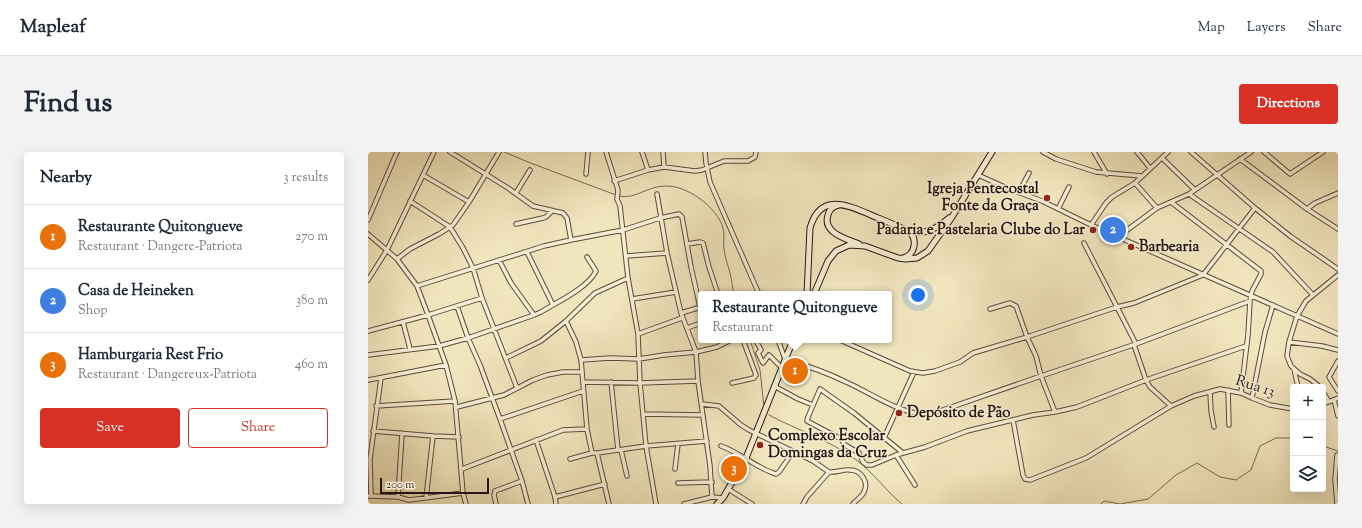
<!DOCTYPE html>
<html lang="en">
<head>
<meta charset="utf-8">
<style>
  body { margin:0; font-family:"Sorts Mill Goudy",serif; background:#f2f2f3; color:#1f2937 }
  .controls { position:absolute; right:12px; bottom:12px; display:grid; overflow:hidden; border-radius:4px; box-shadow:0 4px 16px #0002 }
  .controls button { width:36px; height:36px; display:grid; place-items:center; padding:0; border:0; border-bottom:1px solid #e0e1e3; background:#fff; color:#1f2937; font:20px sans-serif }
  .scale { position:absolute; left:12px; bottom:10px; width:109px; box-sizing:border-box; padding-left:4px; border:2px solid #281710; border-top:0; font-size:11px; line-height:14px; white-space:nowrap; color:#281710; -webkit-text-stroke:3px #f6eed4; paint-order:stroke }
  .you { position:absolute; left:550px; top:143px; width:14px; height:14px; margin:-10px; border:3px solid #fff; border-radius:50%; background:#1a73e8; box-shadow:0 0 0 6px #1a73e833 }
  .badge { display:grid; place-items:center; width:26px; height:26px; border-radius:50%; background:#d93025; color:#fff; font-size:13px; font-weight:700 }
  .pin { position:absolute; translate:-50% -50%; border:2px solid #fff; box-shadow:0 1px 4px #0006 }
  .popup { position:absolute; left:330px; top:139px; width:194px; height:52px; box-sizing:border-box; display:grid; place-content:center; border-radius:4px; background:#fff; filter:drop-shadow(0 1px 3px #0005); font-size:13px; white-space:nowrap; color:#747a83 }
  .popup b { font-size:15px; color:#1f2937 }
  .popup::after { content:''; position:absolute; left:50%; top:100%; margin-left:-8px; border:8px solid transparent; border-top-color:#fff }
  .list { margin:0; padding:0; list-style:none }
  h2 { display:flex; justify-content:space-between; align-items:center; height:52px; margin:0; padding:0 16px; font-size:17px }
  h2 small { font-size:13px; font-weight:400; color:#747a83 }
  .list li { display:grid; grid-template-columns:26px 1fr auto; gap:12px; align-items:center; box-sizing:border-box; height:64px; padding:0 16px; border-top:1px solid #e0e1e3 }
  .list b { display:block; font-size:15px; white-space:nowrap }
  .list p { margin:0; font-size:13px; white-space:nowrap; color:#747a83 }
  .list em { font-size:13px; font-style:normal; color:#747a83 }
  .actions { display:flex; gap:8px; padding:12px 16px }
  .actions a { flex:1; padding:9px 0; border:1px solid #d93025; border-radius:4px; text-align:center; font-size:14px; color:#d93025 }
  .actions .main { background:#d93025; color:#fff }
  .icon { flex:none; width:22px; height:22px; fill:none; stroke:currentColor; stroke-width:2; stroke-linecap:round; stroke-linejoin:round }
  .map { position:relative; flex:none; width:970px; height:352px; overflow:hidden; border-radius:4px }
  header { display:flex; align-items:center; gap:24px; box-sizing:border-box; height:56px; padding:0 20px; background:#fff; border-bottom:1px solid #e0e1e3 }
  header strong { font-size:19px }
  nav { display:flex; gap:22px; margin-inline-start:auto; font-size:14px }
  .intro { display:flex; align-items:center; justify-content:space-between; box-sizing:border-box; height:96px; padding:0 24px }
  h1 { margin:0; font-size:28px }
  .button { padding:10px 18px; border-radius:4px; background:#d93025; color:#fff; font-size:14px; font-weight:700 }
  main { display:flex; gap:24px; padding:0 24px }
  aside { flex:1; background:#fff; border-radius:4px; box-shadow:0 4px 16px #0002 }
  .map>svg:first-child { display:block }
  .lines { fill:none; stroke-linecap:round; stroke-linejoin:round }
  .stream { stroke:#786954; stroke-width:1 }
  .street-casing { stroke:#5a4a3b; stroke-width:5.5 }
  .secondary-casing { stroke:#281710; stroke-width:7 }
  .street { stroke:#f6eed4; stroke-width:3.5 }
  .secondary { stroke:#f6eed4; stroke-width:5 }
  .poi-dot { fill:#8f2418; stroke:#f6eed4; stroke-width:1.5 }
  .labels { text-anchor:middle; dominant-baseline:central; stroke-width:3; stroke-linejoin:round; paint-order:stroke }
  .poi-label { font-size:15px; font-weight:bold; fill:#281710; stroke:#f6eed4; text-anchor:start }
  .street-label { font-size:15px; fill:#281710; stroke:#f6eed4 }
</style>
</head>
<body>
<header>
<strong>Mapleaf</strong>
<nav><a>Map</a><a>Layers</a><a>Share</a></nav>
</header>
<div class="intro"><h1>Find us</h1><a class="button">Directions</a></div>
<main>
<aside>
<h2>Nearby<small>3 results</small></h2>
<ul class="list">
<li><span class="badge" style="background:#e8710a">1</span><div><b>Restaurante Quitongueve</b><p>Restaurant · Dangere-Patriota</p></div><em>270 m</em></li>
<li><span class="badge" style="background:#3f7fe0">2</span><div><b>Casa de Heineken</b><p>Shop</p></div><em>380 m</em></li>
<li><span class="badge" style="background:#e8710a">3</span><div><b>Hamburgaria Rest Frio</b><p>Restaurant · Dangereux-Patriota</p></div><em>460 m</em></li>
</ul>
<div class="actions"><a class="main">Save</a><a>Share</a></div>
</aside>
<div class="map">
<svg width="970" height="352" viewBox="0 0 970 352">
  <rect width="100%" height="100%" fill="#f1e5bd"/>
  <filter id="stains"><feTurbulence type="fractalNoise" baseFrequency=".005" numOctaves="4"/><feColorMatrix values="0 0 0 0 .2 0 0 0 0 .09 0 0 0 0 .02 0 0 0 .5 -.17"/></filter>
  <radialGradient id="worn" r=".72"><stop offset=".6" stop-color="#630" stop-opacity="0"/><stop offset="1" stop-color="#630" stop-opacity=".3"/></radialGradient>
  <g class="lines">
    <path class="stream" d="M136,0L165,12L248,43
      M251,44C267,48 279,34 297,34C319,33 349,55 355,76C357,83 355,91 356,98C357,106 360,113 362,121C364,128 364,135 366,142
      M382,188L392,218L396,255
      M401,263C429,278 461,288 487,307C505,320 517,338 534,352
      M955,294L970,299
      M733,352L736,349L752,352L780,347L808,323L829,311L852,325L868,328L883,318L892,294L908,286H925"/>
    <g class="street-casing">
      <path id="street" d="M82,0L140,36L165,54L195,61L199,66L203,88
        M238,0L250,38L249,47L252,54L260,126L270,182L272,231L278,294L288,352
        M274,0L280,18
        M295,0L296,15
        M337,0L338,11L342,30L391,142
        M675,0L688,7L728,20L774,24
        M726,0L739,22
        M769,0L782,16
        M823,0L887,56L922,84L970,117
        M896,0L922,22L955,0
        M794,6L827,38
        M872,7L939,57L970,77
        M218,22L220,0
        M55,23L101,50
        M610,23L639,36L674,49L723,73L970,182
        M246,29L280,18L296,15L327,19L334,18L356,9H380L387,5L388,0
        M767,31L789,56
        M651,40L661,21
        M148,41L162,18
        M289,42L299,101L313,161L328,200L330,229L342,314L344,345
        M821,42L905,100L945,143
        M42,49L82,75L95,96L105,116L114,146L149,236
        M803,50L893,119V122L884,139L882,149L880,183L873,241
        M690,57L701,35
        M939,57L947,51L970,41
        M0,68L29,0
        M148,72L175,66L178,65L184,59
        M723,73L738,51L744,45L767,31L800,0
        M0,82L29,107L49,134L60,163L78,213L87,249L95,341L98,352
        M751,84L789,56L821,42L883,0
        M716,91L768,192
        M319,92L332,90L335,91L341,115L350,142
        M159,100L185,153
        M258,104L299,101
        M29,107L42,97L71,82L85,73L101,50L131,0
        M0,128L19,98L66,0
        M49,134L176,94L203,88L255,78L292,66L311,62L314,65L323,115L332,155
        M264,147L308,140
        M89,154L100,186L112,213L132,267L154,329L160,352
        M622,157L642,151L648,154L659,185L668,204L673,224L687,260
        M313,161L333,155
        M166,163L173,160C189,150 220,136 228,119L219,105
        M198,169L227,141L260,126
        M35,170L42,197
        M319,176L333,171
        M0,179L60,163L114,146
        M270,182L314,166
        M410,188L417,207C437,213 458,220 478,230C501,240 529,260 554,262C562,262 568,260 575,258L673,224L768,192L882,149
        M472,188L542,219L555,221L567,219L592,210L605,201L659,185L749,155L766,151L835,123L887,56
        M388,189L393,198L390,201L395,211L401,203L413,215
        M921,190L954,194L970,198
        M766,193L778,228L782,235L803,254
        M0,203L71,194L100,186L166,163L143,131L131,108
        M138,206L173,189L198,169L208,190L213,208
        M970,209L961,225L970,239
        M926,217L930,235
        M0,228L78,213
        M215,230L272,231L330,229
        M243,230L250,298
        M364,231L386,226L388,223L375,188
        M406,234L430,247L445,253
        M952,235L942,227L932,222L923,214L919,204L921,190L929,164L938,149L970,123
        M860,238L861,273
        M842,240L843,259L846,275
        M955,240L961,250
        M884,246L897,180L905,153
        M966,248L970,264
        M334,252L351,254L373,273L381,278L445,309L461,320C468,321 475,317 482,318C493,318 501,330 496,340C494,345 488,348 485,352
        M955,252L970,246
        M8,254L87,249
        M89,255L136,243L165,228L179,223L195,220H214
        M275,262L335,263
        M132,267L215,239
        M645,268L655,323L657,327L662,328L718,306L803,254L826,244L852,237L873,241L884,246L902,253L925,257
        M5,279L65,284L91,285
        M516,286L546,220
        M168,288L187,345L188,352
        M353,294C373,301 388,316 408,322L411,320L425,300
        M253,298L259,324
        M229,301L278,294L339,289
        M535,301L486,261L452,237L440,265L439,269L473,287L477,293L491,301L495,310L499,313H504L528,303L557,295L599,279L665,263L687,260L709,255L778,228L878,194
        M528,303L547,333
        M969,303L967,327L969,352
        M202,307L224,301
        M94,317L195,278L219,277
        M307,317L310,292
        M310,331L344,330
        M360,337L384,352
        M0,344L30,345L41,348L95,341
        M3,344L2,307L13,226
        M30,345L34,281
        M187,345L237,332
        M58,346L65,284
        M128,352L126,343L127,339L154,329
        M241,352L229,301H224L219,277L213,208L242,206L271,207L296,203L328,200L349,195L363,188
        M316,352L344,345L355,346
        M435,352L439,345L461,320"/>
    </g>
    <g class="secondary-casing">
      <path id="secondary" d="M471,53C465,54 461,58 460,63C454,81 479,87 491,92
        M535,106C547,103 550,88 541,79
        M439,142L442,76C452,41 478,52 503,63C515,68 528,73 540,79C556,84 569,77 581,66
        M446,142L460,109L468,99L481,93L497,94L530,106L538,107L549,106L560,99L584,65L624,0
        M349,352L355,346L378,306L425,188"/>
    </g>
    <use href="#street" class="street"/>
    <use href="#secondary" class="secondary"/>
  </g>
  <g class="poi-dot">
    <circle cx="679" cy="46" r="4"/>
    <circle cx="725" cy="78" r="4"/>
    <circle cx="763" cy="95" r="4"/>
    <circle cx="531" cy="261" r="4"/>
    <circle cx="392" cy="293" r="4"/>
  </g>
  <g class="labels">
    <g class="poi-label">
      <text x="671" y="37" text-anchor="end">Igreja Pentecostal<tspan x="671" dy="17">Fonte da Graça</tspan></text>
      <text x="717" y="78" text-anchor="end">Padaria e Pastelaria Clube do Lar</text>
      <text x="771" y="95">Barbearia</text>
      <text x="539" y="261">Depósito de Pão</text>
      <text x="400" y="284">Complexo Escolar<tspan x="400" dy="17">Domingas da Cruz</tspan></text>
    </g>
    <g class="street-label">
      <text transform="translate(887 235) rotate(18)">Rua 13</text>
    </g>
  </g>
  <rect width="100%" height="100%" filter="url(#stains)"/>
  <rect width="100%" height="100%" fill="url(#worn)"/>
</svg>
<div class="controls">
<button>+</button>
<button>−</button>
<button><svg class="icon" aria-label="layers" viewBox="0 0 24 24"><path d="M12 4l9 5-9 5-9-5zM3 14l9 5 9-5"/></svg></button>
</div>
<div class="scale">200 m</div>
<div class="you"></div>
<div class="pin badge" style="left:427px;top:219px;background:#e8710a">1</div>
<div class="popup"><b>Restaurante Quitongueve</b>Restaurant</div>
<div class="pin badge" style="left:745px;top:78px;background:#3f7fe0">2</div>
<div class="pin badge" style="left:366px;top:317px;background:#e8710a">3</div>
</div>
</main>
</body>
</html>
